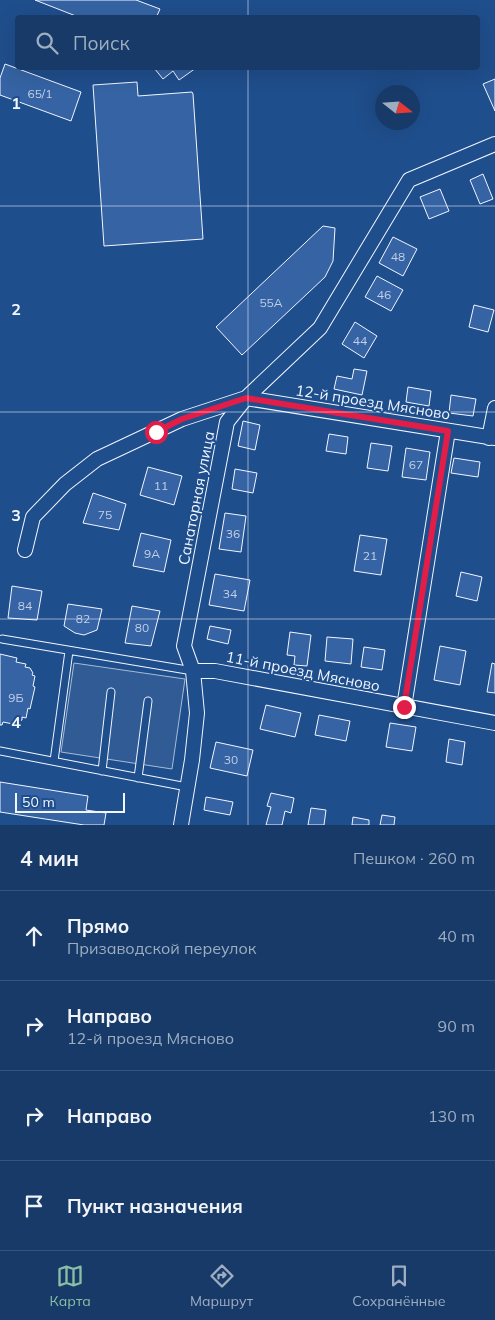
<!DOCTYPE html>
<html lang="ru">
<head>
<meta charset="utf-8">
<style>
  body { margin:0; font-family:Mulish,sans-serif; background:#20416f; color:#f1f3f6 }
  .compass { position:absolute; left:375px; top:85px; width:45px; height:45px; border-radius:50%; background:#173a69; box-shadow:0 5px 20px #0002; rotate:107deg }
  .scale { position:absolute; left:15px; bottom:12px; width:110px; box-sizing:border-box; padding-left:5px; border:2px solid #f2f6ff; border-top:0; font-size:14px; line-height:18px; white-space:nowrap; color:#f2f6ff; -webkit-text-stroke:4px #1f4e8c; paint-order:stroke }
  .stop { position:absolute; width:15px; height:15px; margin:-11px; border:4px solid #e11d48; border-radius:50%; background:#fff }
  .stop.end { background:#e11d48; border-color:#fff; box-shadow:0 1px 5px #0008 }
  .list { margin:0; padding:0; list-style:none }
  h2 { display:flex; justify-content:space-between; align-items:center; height:65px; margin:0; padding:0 20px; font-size:21px }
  h2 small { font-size:16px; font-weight:400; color:#9eadc0 }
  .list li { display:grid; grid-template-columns:32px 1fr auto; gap:15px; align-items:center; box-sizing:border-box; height:90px; padding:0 20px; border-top:1px solid #36547d }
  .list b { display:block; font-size:19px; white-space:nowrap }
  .list p { margin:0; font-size:16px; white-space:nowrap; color:#9eadc0 }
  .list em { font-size:16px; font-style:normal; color:#9eadc0 }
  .icon { flex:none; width:28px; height:28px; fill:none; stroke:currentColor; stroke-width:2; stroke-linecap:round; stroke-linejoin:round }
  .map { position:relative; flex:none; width:495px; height:825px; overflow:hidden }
  .search { position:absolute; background:#173a69; box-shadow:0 5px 20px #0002; left:15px; right:15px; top:15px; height:55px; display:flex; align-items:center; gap:12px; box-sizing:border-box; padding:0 18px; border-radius:5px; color:#9eadc0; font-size:19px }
  .sheet { height:425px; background:#173a69 }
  nav { display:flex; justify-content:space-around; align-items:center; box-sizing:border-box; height:70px; border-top:1px solid #36547d; background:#173a69; font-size:14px; color:#9eadc0 }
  nav a { display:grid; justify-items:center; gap:2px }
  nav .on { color:#8abfa5 }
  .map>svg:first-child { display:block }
  .parking { fill:#305b95; stroke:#a8bbd7 }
  .building { fill:#3563a3; stroke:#f2f6ff }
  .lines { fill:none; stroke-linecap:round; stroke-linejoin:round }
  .lane-casing { stroke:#f2f6ff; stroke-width:9 }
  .street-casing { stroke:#f2f6ff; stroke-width:16 }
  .lane { stroke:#1f4e8c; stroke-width:7 }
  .street { stroke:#1f4e8c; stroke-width:14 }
  .route { stroke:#e11d48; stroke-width:6 }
  .grid { fill:none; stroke:#f2f6ff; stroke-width:1; stroke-opacity:0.55 }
  .labels { text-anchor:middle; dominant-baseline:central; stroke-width:4; stroke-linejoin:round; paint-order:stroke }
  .number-label { font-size:12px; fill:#c3d1e8 }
  .street-label { font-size:15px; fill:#f2f6ff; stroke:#1f4e8c }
  .grid-label { font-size:16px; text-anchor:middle; font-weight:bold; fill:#f2f6ff; stroke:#1f4e8c; stroke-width:4; stroke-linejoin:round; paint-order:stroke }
</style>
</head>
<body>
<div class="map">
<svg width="495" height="825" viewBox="0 0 495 825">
  <rect width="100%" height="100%" fill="#1f4e8c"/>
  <path class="parking" d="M74,663L185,679L172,769L61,752Z"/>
  <path class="building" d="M35,0H136L160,9L156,18H81Z
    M5,64L81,92L71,121L0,95V78Z
    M154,68H196L179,80L173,71L163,79Z
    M495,79V111L483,84Z
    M137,82L138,96L192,92L193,94L203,239L104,246L93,85Z
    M483,174L493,199L480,204L470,180Z
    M440,189L449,211L429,219L420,197Z
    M323,226L335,228L333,261L325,277L242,355L216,327Z
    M393,237L417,249L403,276L379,263Z
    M377,276L403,290L391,311L365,297Z
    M474,305L494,310L488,332L469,327Z
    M355,322L377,336L364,358L342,344Z
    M354,369L367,371L362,395L334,389L337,376L352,379Z
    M408,387L431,391L429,406L406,402Z
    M451,395L476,399L473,416L449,413Z
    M243,421L260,425L255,450L238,446Z
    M329,434L348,437L346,454L326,451Z
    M371,443L392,446L388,471L367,468Z
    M406,448L430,452L426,480L402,477Z
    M454,458L480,462L478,477L451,473Z
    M148,467L182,476L174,505L140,495Z
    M235,469L257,473L253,493L232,489Z
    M93,493L126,504L119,530L83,523Z
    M225,513L246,516L241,552L219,549Z
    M141,533L171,540L164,572L133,566Z
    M360,535L387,539L381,575L354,571Z
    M461,572L482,577L477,601L456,596Z
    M215,574L250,580L244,611L209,605Z
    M12,586L42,591L37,620L8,618Z
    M68,604L102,609L97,630L84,635L75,633L64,626Z
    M132,606L160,611L151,646L125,643Z
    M210,626L231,630L228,644L207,639Z
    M290,632L311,635L307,666L294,665L295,656L287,655Z
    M327,637L353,639L351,664L325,661Z
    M440,646L466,651L460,685L434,680Z
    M364,647L385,650L382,670L361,667Z
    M0,654L17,658L16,662L26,664L25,667L30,668L33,673L32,675L35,676L33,686L35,687L30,709L28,708L26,718L22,717V720L18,722L13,721V724L3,722L2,725H0Z
    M492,663L495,664V693L487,692Z
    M266,705L301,713L295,737L260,729Z
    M319,715L350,721L346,741L315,735Z
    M390,723L416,727L412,751L386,747Z
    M449,739L465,742L462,765L446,762Z
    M216,742L253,750L247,776L210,768Z
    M0,782L88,796L86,810L106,813L104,825H84L0,812Z
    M271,793L294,798L291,813L285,811L282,825H266L271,807L267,806Z
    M206,797L233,802L230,815L204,810Z
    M311,808L326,810L324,825H308Z
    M382,815L395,817L394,825H380Z
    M353,817L369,820V825H352Z"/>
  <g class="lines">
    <g class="lane-casing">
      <path id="lane" d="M2,639L193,671
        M0,751L187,787
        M54,761L69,651
        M102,771L111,692
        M138,778L148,701"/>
    </g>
    <g class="street-casing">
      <path id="street" d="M489,438L495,408
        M25,550L33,517L65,484L97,459L182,419L246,398L495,438
        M193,671H215L495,723
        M404,707L448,431
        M181,825L192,760L197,713L193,671L184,646L227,422L246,398L320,328L409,180L495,144"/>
    </g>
    <use href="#lane" class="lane"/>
    <use href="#street" class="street"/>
  </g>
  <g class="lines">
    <path class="route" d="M156,432L182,419L246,398L448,431L404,707"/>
  </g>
  <path class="grid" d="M248,0V18M248,68V825M0,206H495M0,412H495M0,619H495"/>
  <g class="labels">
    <g class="number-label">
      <text x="40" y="93">65/1</text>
      <text x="398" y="256">48</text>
      <text x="384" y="294">46</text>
      <text x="271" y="302">55А</text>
      <text x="360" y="340">44</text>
      <text x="416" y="464">67</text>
      <text x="161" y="485">11</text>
      <text x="105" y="514">75</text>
      <text x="233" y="533">36</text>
      <text x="152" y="553">9А</text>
      <text x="370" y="555">21</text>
      <text x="230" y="593">34</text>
      <text x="25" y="605">84</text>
      <text x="83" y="618">82</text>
      <text x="142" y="627">80</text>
      <text x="16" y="697">9Б</text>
      <text x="231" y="759">30</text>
    </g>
    <g class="street-label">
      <text transform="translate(373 402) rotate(9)">12-й проезд Мясново</text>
      <text transform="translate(196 498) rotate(-79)">Санаторная улица</text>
      <text transform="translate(303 671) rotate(11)">11-й проезд Мясново</text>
    </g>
  </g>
  <g class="grid-label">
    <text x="16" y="109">1</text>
    <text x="16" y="315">2</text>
    <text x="16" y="521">3</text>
    <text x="16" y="728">4</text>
  </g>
</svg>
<svg class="compass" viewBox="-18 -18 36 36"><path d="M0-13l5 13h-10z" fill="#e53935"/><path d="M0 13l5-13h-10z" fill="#9eadc0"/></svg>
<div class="scale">50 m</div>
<div class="stop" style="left:156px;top:432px"></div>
<div class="stop end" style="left:404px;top:707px"></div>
<div class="search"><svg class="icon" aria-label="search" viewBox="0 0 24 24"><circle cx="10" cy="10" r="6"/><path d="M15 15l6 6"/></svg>Поиск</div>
</div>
<section class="sheet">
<h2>4 мин<small>Пешком · 260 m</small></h2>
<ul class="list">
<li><svg class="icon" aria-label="ahead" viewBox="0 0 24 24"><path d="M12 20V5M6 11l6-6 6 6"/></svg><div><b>Прямо</b><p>Призаводской переулок</p></div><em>40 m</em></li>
<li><svg class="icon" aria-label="right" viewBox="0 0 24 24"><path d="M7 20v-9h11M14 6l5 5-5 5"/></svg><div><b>Направо</b><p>12-й проезд Мясново</p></div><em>90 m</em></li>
<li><svg class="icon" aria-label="right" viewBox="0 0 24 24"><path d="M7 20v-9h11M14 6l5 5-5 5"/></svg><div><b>Направо</b></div><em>130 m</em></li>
<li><svg class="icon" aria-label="arrive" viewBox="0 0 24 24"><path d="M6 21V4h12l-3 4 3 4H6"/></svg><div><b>Пункт назначения</b></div></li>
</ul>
</section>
<nav>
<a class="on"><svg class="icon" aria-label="map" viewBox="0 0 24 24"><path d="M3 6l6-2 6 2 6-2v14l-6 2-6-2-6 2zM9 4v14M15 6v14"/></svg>Карта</a>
<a><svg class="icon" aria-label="directions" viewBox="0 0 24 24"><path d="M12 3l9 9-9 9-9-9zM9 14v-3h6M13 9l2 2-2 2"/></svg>Маршрут</a>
<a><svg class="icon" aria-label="saved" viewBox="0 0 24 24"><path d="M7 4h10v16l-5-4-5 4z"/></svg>Сохранённые</a>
</nav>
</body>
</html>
